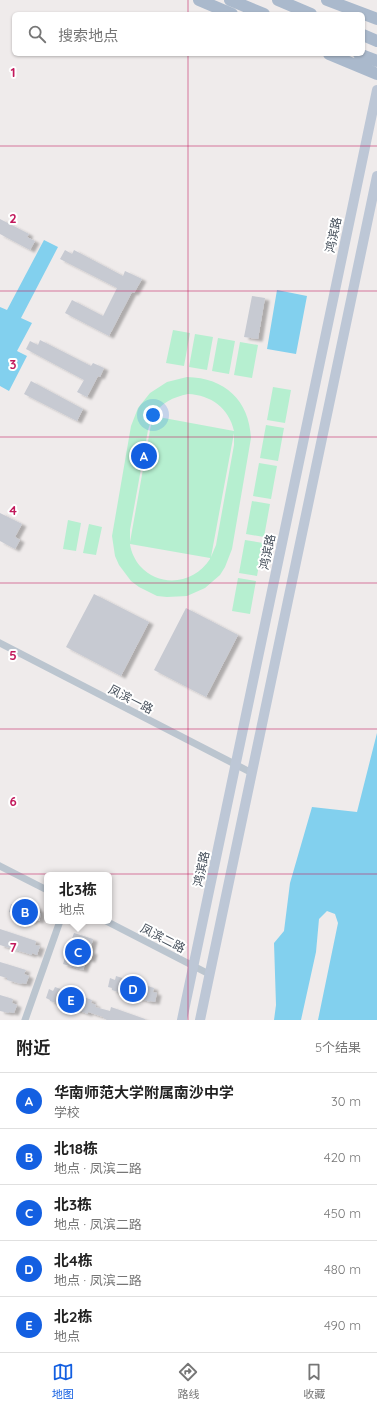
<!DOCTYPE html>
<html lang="zh">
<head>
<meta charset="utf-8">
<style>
  body { margin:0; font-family:Quicksand,"Noto Sans SC",sans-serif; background:#f2f2f2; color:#222 }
  .you { position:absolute; left:153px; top:415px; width:14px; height:14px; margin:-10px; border:3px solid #fff; border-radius:50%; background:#1a73e8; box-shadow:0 0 0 6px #1a73e833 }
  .badge { display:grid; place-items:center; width:26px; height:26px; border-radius:50%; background:#135fe1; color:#fff; font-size:13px; font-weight:700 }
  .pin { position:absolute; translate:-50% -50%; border:2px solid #fff; box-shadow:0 1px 4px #0006 }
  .popup { position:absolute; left:44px; top:872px; width:68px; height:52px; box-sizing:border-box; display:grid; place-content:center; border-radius:6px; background:#fff; filter:drop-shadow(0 1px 3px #0005); font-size:13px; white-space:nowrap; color:#767676 }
  .popup b { font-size:15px; color:#222 }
  .popup::after { content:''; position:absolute; left:50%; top:100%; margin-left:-8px; border:8px solid transparent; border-top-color:#fff }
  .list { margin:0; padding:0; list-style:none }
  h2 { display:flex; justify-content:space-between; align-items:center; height:52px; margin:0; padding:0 16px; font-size:17px }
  h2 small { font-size:13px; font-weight:400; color:#767676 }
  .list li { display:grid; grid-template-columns:26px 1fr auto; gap:12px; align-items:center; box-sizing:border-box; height:56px; padding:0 16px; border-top:1px solid #e0e0e0 }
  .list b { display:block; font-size:15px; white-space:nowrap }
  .list p { margin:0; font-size:13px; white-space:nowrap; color:#767676 }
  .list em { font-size:13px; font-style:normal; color:#767676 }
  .icon { flex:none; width:22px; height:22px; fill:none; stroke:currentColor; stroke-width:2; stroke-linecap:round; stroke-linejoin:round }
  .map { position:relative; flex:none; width:377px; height:1020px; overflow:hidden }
  .search { position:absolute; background:#fff; box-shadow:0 1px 3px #0004; left:12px; right:12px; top:12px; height:44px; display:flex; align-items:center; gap:10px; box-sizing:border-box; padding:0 14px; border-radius:6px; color:#767676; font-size:15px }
  .sheet { height:332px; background:#fff }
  nav { display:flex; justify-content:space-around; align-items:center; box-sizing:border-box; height:56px; border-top:1px solid #e0e0e0; background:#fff; font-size:11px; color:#767676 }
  nav a { display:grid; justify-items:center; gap:2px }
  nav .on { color:#135fe1 }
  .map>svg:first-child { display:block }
  .green { fill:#b6efd0; fill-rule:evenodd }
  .water { fill:#82d0ee }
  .building { fill:#c7cad2; filter:url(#shadow) }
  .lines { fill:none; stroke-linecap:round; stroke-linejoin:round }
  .street { stroke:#bbc5cf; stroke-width:7 }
  .secondary { stroke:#bdc7d6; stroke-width:10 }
  .primary { stroke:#aab9cc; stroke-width:12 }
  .grid { fill:none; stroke:#c2185b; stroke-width:1; stroke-opacity:0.55 }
  .labels { text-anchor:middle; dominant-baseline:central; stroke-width:4; stroke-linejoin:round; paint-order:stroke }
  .street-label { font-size:12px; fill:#434d59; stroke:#fff }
  .grid-label { font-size:13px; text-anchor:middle; font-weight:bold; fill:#c2185b; stroke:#fff; stroke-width:4; stroke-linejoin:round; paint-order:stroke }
</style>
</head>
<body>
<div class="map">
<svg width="377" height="1020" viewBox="0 0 377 1020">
  <defs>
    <filter id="shadow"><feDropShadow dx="4.5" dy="2.5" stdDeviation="1" flood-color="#0004"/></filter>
  </defs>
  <rect width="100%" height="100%" fill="#efebeb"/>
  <path class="green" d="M173,330L190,333L184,366L166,363Z
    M195,334L213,337L207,370L189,367Z
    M218,338L235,341L229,374L212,371Z
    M240,342L258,345L252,378L234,375Z
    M187,377C225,378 249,400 251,438L232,549L225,567L220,575L205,588L187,596L167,597L157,596L139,587L131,581L119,565L115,556L112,536L131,426L138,408L150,393L167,382ZM188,394C211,395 229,408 234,431L153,416C161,403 173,397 188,394ZM152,418V419L130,542V530L148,430ZM234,433V445L216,545L211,557ZM130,544L210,558V559C195,583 161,589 140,566C135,560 131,552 130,544Z
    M273,387L291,390L285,423L267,420Z
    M266,425L284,428L278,461L260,458Z
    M259,463L277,466L271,499L253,496Z
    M252,501L270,504L264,537L246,534Z
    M68,520L81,523L76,551L63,549Z
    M89,524L102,527L96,555L83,553Z
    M245,540L263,543L257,576L239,573Z
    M238,578L256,581L250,614L232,611Z"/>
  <path class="water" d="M44,240L58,247L21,318L32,323L17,351L27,356L9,391L0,386V307L7,310Z
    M277,290L307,296L296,354L267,349Z
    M377,733V1020H318L338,923L335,914L327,911L319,919L316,952L301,1020H274L276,1005L274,943L284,931L290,883L312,807L357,812Z"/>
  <path class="building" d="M0,219L29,234L27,237L35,241L30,250L0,234Z
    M65,250L72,254L74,250L123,276L125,271L142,279L134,293L132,292L109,336L65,313L72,300L103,316L117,288L60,259Z
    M252,296L265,298L258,339L244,337Z
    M40,340L91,366L93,363L104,368L100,377L98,376L87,397L77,392L84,380L26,349L30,341L38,345Z
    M31,381L83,409L77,421L24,394Z
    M0,513L22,524L15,537L20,540L15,549L0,541Z
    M94,594L149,622L121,676L66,647Z
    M186,608L238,635L206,697L154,670Z
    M15,902L24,903V902L37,907V909L40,910L39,913L41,914L39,921L33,920L32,922L15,916V914L9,912L11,904L14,905Z
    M0,929L36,941L35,945L40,946L37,955L32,953V955L0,945Z
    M74,933L93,939L90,951L93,952L91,960L87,959L83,970L63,964L67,952L63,951L66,943L70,944Z
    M0,962L26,970L24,974L29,976L26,984L22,983L21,984L7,980V978L0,976Z
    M116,976L154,988L153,992L157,993L155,1002L150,1001V1002L112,990V988L108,987L110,978L115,980Z
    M55,987L92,1000L91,1003L96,1005L95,1007L110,1011L111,1007L145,1019V1020H107L103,1018V1017L88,1012V1014L50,1001V1000L46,998L49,989L53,991Z
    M0,995L13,999L12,1003L17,1005L14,1013L9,1012V1013L0,1011Z"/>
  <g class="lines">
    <path class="street" d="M0,643L252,773
      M0,866L47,890
      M106,921L209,974
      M25,1020L60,921"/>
    <path class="secondary" d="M182,1020L377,90
      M200,1020L377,176"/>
    <path class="primary" d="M199,0L232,14
      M230,0L264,14
      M278,0L311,14
      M327,0L377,19
      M363,35L377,41
      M329,54L377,74
      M359,54L377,61"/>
  </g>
  <path class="grid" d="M188,0V14M188,54V1020M0,146H377M0,291H377M0,437H377M0,583H377M0,729H377M0,874H377"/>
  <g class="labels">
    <g class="street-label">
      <text transform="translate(333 235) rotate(-78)">鸿滨路</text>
      <text transform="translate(267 552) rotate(-78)">鸿滨路</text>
      <text transform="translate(131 699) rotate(27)">凤滨一路</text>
      <text transform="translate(201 869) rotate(-78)">鸿滨路</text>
      <text transform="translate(163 938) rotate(27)">凤滨二路</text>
    </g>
  </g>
  <g class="grid-label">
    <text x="13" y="77">1</text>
    <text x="13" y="223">2</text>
    <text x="13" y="369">3</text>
    <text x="13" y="515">4</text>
    <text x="13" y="660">5</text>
    <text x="13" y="806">6</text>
    <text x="13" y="952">7</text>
  </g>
</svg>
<div class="you"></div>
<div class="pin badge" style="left:144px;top:456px">A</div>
<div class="pin badge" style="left:25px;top:912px">B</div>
<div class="pin badge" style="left:78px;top:952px">C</div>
<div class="popup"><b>北3栋</b>地点</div>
<div class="pin badge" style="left:133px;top:989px">D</div>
<div class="pin badge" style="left:71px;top:1000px">E</div>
<div class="search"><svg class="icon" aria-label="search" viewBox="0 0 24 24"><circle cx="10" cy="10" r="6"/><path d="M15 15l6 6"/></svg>搜索地点</div>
</div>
<section class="sheet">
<h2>附近<small>5个结果</small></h2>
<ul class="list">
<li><span class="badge">A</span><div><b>华南师范大学附属南沙中学</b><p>学校</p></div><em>30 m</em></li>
<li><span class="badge">B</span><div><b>北18栋</b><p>地点 · 凤滨二路</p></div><em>420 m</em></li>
<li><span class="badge">C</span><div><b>北3栋</b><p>地点 · 凤滨二路</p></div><em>450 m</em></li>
<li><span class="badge">D</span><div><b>北4栋</b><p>地点 · 凤滨二路</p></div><em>480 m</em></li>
<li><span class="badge">E</span><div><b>北2栋</b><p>地点</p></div><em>490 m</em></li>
</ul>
</section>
<nav>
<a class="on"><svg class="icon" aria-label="map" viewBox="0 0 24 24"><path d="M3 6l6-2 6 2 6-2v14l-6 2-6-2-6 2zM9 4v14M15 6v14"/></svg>地图</a>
<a><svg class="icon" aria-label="directions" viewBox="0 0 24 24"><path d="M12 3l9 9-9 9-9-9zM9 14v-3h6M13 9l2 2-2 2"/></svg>路线</a>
<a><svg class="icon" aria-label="saved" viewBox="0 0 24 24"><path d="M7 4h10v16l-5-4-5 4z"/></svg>收藏</a>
</nav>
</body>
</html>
